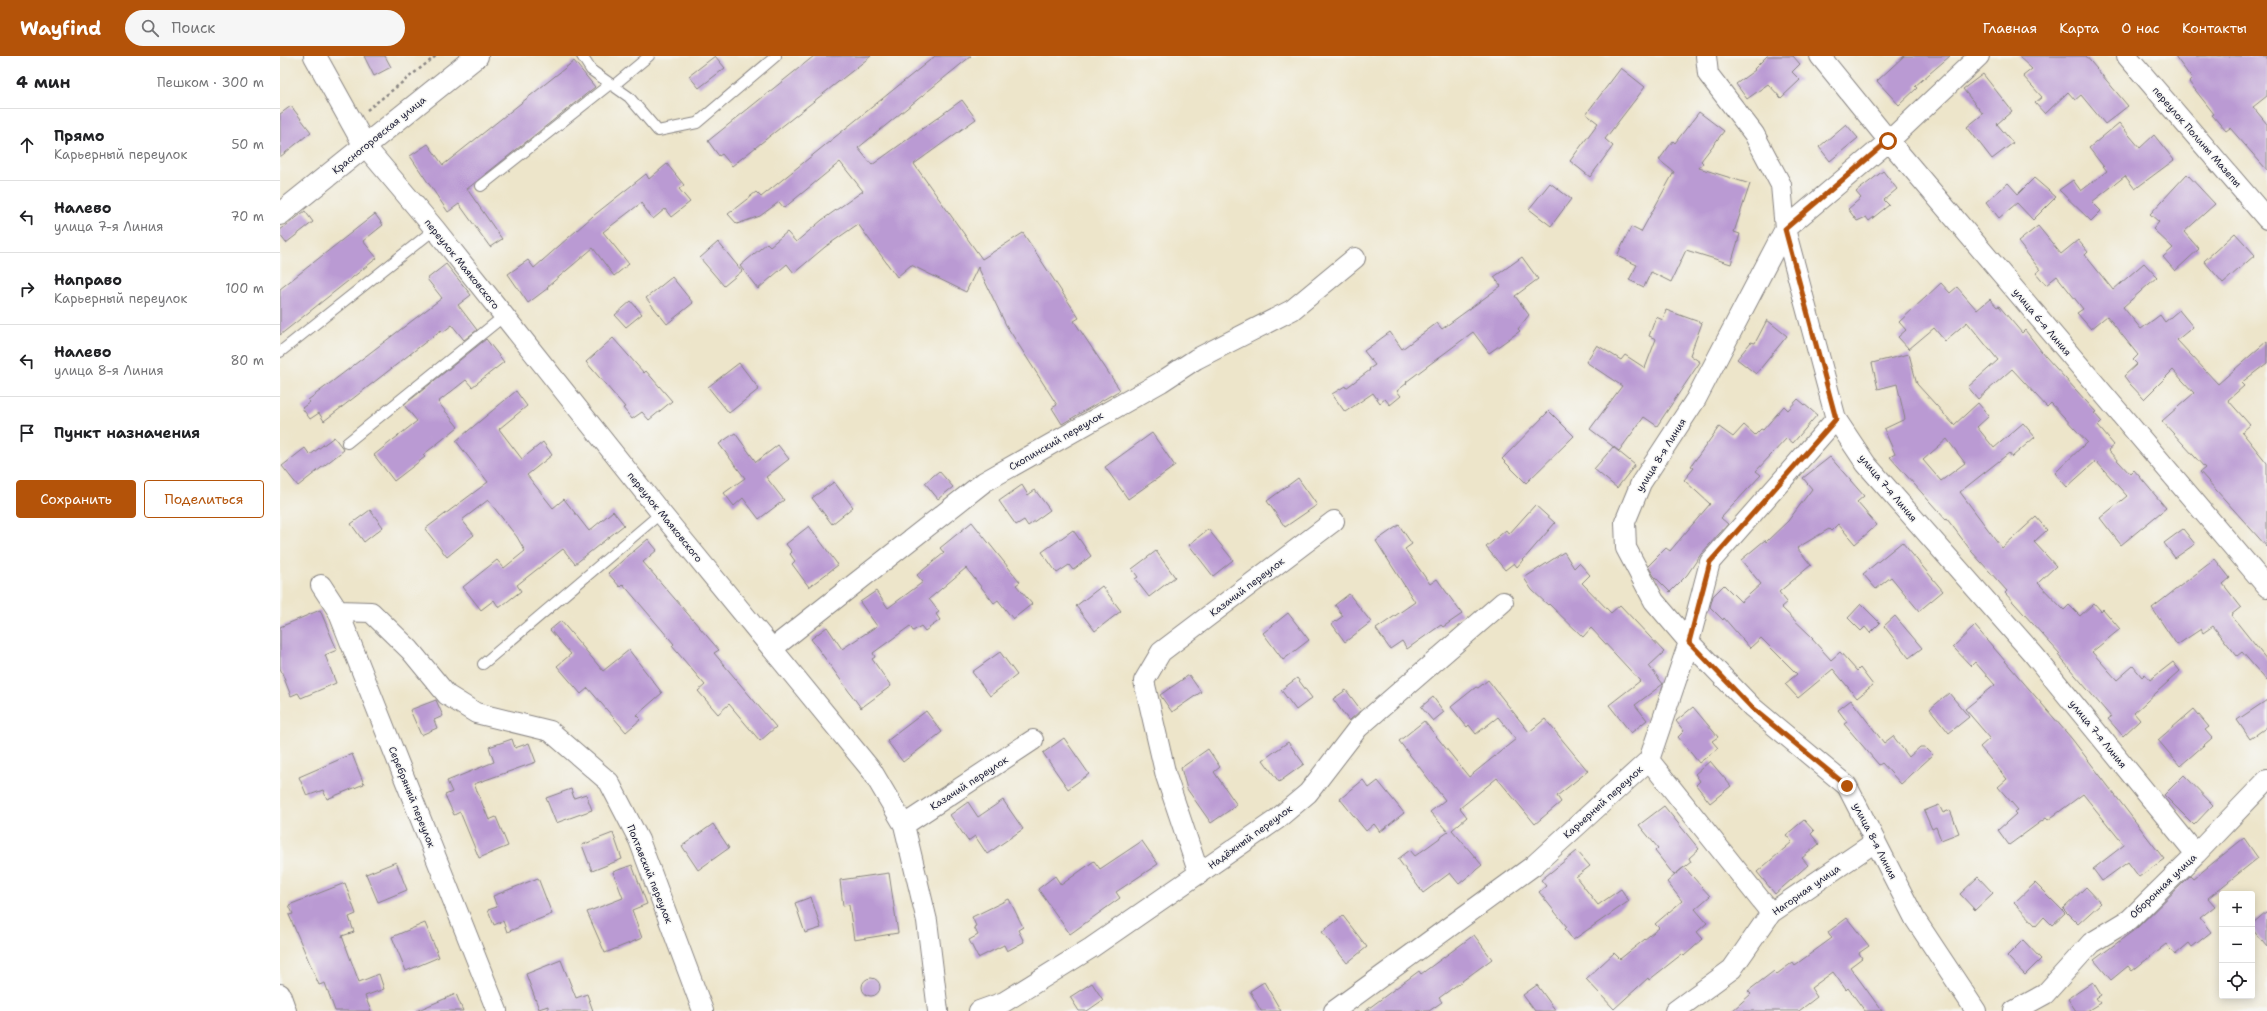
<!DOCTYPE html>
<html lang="ru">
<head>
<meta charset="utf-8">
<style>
  body { margin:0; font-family:"Shantell Sans",sans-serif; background:#f6f6f6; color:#202124 }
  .controls { position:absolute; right:12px; bottom:12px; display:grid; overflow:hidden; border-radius:4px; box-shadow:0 2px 10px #0003 }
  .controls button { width:36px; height:36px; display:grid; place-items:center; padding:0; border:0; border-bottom:1px solid #e0e0e0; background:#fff; color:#202124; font:20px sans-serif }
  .stop { position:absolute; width:12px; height:12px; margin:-9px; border:3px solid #b45309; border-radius:50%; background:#fff }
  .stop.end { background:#b45309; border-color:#fff; box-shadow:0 1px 4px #0008 }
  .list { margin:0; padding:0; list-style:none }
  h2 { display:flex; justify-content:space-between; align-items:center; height:52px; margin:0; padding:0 16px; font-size:17px }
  h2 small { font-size:13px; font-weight:400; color:#757577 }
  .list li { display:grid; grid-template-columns:26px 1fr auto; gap:12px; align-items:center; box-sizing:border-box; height:72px; padding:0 16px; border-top:1px solid #e0e0e0 }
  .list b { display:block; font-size:15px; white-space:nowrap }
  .list p { margin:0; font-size:13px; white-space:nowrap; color:#757577 }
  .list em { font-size:13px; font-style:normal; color:#757577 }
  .actions { display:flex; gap:8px; padding:12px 16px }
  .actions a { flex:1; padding:9px 0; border:1px solid #b45309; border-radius:4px; text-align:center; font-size:14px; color:#b45309 }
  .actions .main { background:#b45309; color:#fff }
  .icon { flex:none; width:22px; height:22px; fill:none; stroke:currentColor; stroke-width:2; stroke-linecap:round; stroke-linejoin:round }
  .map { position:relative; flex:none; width:1987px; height:955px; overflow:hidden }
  header { display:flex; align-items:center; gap:24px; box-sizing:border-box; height:56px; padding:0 20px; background:#b45309; color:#fff }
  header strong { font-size:19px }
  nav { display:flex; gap:22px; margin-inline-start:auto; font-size:14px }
  .search { width:280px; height:36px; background:#f6f6f6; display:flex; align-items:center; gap:10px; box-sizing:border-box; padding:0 14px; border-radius:22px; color:#757577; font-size:15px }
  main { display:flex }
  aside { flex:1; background:#fff }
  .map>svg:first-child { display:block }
  .building { fill:#ba9ad3; fill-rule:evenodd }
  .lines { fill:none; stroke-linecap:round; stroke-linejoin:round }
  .lane-casing { stroke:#888482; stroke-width:12 }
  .street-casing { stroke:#888482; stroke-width:22 }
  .secondary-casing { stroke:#888482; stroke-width:24 }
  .path { stroke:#888482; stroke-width:2.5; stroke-dasharray:3 3; stroke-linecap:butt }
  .lane { stroke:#fff; stroke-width:10 }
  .street { stroke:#fff; stroke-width:20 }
  .secondary { stroke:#fff; stroke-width:22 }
  .route { stroke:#b45309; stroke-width:5 }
  .labels { text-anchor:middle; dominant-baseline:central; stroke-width:3; stroke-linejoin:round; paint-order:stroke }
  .street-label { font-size:10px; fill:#22223b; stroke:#f6f6f2 }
</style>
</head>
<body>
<header>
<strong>Wayfind</strong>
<div class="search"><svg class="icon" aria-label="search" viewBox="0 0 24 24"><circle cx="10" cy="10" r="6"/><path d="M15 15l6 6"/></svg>Поиск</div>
<nav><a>Главная</a><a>Карта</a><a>О нас</a><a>Контакты</a></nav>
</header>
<main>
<aside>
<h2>4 мин<small>Пешком · 300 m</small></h2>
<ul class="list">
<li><svg class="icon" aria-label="ahead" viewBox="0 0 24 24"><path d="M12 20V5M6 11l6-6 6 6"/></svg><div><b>Прямо</b><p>Карьерный переулок</p></div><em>50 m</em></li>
<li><svg class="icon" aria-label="left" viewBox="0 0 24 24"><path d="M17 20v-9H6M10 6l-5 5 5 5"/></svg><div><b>Налево</b><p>улица 7-я Линия</p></div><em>70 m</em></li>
<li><svg class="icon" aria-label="right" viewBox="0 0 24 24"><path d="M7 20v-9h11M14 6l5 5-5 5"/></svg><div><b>Направо</b><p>Карьерный переулок</p></div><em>100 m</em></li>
<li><svg class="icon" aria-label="left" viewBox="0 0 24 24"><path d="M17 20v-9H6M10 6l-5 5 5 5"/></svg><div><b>Налево</b><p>улица 8-я Линия</p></div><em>80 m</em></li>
<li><svg class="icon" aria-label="arrive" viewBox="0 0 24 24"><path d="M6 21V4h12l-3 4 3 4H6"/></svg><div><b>Пункт назначения</b></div></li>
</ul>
<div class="actions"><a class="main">Сохранить</a><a>Поделиться</a></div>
</aside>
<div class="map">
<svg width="1987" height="955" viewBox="0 0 1987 955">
  <rect width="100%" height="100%" fill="#f6f6f2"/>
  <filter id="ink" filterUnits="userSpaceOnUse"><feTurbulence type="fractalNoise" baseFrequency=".025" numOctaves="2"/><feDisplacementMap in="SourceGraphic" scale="8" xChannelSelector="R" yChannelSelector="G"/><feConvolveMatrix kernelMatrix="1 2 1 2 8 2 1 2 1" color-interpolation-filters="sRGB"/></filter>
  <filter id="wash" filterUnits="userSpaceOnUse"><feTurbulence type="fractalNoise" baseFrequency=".012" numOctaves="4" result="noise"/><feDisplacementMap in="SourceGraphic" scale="16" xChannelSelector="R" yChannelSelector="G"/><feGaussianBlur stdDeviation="0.9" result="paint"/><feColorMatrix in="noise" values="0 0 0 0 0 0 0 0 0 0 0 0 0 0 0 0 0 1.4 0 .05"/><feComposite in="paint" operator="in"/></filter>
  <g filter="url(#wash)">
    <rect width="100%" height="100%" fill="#ede5ca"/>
    <g id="blocks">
      <path class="building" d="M84,0H105L111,11L94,20Z
        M435,0L445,12L419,32L409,20Z
        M534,0H591L452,110L442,98L439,100L428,85Z
        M655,0H691L578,92L592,109L682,44L696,63L634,108L702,203L743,177L799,262L794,265L840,334L782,368L772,352L777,349L726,269L698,211L686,236L631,209L617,221L578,168L545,191L514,217L507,208L478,233L460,210L487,187L490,190L507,176L516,186L542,164L583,135L560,106L504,152L499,146L480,160L457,168L448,158L476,136L481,141Z
        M1487,0H1513L1520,8L1512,16L1520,24L1501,42L1488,28L1467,43L1456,28L1475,14L1474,13Z
        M1624,0H1670L1635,30L1637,32L1619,49L1597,25Z
        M1738,0H1806L1848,50L1825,68L1801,39L1795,44L1788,36L1765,58L1755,47L1762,41L1743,20L1752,13Z
        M1895,0H1987V40L1973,51L1987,68V114L1950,72L1946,75L1932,59L1934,58L1909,26L1912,23Z
        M294,5L315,31L187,133L222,183L210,191L179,148L168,156L130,100L148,88L163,109Z
        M1341,12L1365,31L1325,83L1333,90L1310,121L1290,105L1318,67L1306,58Z
        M1703,18L1732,55L1717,68L1733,87L1712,103L1687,71L1703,58L1683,33Z
        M11,50L31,76L0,101V58Z
        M1419,56L1444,75L1421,105L1423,107L1419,112L1470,128L1454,176L1460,178L1451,208L1406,194L1391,226L1371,216L1364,231L1349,224L1357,209L1337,200L1351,171L1361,176L1394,116L1379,104L1393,85L1395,87Z
        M1839,67L1860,92L1874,79L1894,104L1855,133L1845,120L1812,146L1821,155L1811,165L1779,134L1793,124L1801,135L1827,115L1809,92Z
        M1566,68L1578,82L1550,105L1539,91Z
        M387,108L404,129L399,133L410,146L391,161L385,153L373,163L361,147L323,176L349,208L334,220L313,192L267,231L268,232L248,247L228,218L248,204L254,212L313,160L366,118L369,123Z
        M1603,115L1617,133L1604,144L1609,149L1589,165L1586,161L1577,165L1568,153L1581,142L1576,136Z
        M1907,118L1935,148L1904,176L1919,193L1895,215L1883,201L1893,192L1873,173L1879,166L1870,158Z
        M1754,122L1776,141L1753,164L1737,147L1719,162L1706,146L1728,127L1738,138Z
        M1270,127L1291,143L1271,170L1249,153Z
        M25,155L33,166L6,187L0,179V174Z
        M95,158L103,169L83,185L97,202L0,279V233Z
        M1758,170L1781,198L1798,184L1808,196L1805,199L1833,234L1864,207L1877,221L1843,251L1861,273L1880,259L1885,266L1899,254L1913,271L1897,284L1938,328L1987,285V307L1961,327L1964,330L1948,344L1970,369L1962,376L1987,407V491L1920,416L1925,412L1882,365L1914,337L1893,314L1864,343L1850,328L1844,320L1857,308L1853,304L1858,299L1827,260L1811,273L1797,257L1803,253L1777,220L1766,229L1756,217L1760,214L1738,186Z
        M1955,177L1975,199L1943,227L1924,205Z
        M438,186L462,215L444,230L420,202Z
        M1242,201L1258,223L1235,240L1249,259L1238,273L1240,275L1209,297L1193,276L1126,326L1127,327L1117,335L1121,340L1110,349L1105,343L1100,347L1093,337L1065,356L1052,338L1065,330L1066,332L1090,314L1089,313L1095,309L1084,295L1110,276L1122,293L1157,267L1162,273L1221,230L1214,221Z
        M166,208L191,239L178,249L197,274L184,284L172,269L163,276L161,274L44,365L39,357L30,363L22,352L30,346L28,344L162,242L147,223Z
        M392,221L413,247L387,268L366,242Z
        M1661,227L1670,237L1677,231L1697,254L1710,243L1717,251L1719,250L1742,277L1745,274L1765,300L1816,356L1814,357L1822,366L1818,370L1834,389L1828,394L1850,418L1854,414L1886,452L1841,489L1820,462L1847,440L1816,405L1787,431L1775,417L1807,386L1771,347L1767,351L1732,313L1698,343L1688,331L1718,304L1687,266L1665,285L1654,272L1629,293L1618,281L1626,274L1619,266Z
        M351,245L362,258L346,271L335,259Z
        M1386,254L1422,267L1410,299L1420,306L1377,370L1364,361L1339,395L1310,373L1342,330L1306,306L1317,289L1341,304L1345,299L1365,312L1376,283L1369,280L1376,261L1383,264Z
        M1487,264L1507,280L1476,318L1457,303L1471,286L1475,287Z
        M333,282L364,317L366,315L392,345L369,364L362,356L352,363L343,352L345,351L306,306Z
        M206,283L224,306L192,331L186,324L158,346L178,371L143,399L145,401L114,425L94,399L137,365L124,349Z
        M1629,298L1637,328L1674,369L1698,347L1709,360L1697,371L1714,392L1743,367L1755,381L1732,401L1729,397L1680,436L1722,492L1756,461L1767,474L1754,486L1776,510L1758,527L1784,554L1789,549L1800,560L1814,547L1821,555L1823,553L1840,573L1812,596L1837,624L1853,610L1862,621L1865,618L1870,624L1893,606L1900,615L1854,657L1860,664L1843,680L1828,663L1831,661L1778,599L1780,598L1725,537L1727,535L1692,496L1667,463L1666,464L1610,401L1615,398L1604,373L1625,363L1617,328L1598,333L1592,307ZM1667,383L1685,407L1661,425L1643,404Z
        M459,307L479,333L449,357L428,331Z
        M236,335L247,350L219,373L242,403L263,386L272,399L247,419L273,452L284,443L309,475L333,455L344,469L295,508L283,493L237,529L241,535L219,552L214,544L201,554L183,531L217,504L224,512L245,495L237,481L208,444L182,464L194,479L167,501L145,473L208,426L176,385Z
        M1518,343L1537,359L1513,387L1507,382L1476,415L1481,419L1441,462L1448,468L1421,498L1407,519L1390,536L1374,520L1368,510L1386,492L1390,495L1430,448L1404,424L1414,412L1411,410L1439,371L1453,381L1464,369L1475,379L1481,373L1483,374L1504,350L1508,354Z
        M1269,355L1294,380L1246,427L1222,403Z
        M455,377L476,406L498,389L509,403L486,421L504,444L479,463L463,442L454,450L444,437L465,422L439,388Z
        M872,377L895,410L848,443L825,411Z
        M54,381L64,394L18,430L2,410L25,392L30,399Z
        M1333,391L1355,409L1337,432L1314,413Z
        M1550,401L1584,440L1577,446L1597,469L1575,488L1558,468L1551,475L1549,473L1517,492L1531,509L1499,536L1507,546L1501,551L1533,582L1532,583L1551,604L1560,596L1577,615L1580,612L1593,629L1577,642L1553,613L1518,642L1505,628L1517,618L1481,582L1470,592L1444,562L1443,564L1430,551L1433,540L1444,529L1461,546L1481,528L1461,504L1485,484L1486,486L1508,465L1532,433L1523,422Z
        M659,415L673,431L658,443L645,427Z
        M1018,422L1037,449L1005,471L987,445Z
        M554,426L573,451L552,468L532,442Z
        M742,429L748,439L755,434L770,454L748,470L744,464L736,469L719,445Z
        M1255,449L1275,467L1237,511L1234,507L1225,514L1206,491L1226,474L1229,478Z
        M90,454L103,471L84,486L71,468Z
        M692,466L740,526L736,529L752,548L733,563L718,544L714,547L686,512L649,543L659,556L656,558L660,564L645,575L641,570L633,575L630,570L593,597L595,601L592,603L611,630L581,652L531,583L547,571L562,593L597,570L580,546L596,535L608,552L643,526L637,519L664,497L660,492Z
        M1119,469L1132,488L1125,493L1150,528L1157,523L1182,558L1163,571L1161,569L1127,593L1122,585L1110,593L1096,573L1135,546L1096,485Z
        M529,470L558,509L529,531L512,508L515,505L510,498L512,496L506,488Z
        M928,473L953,504L933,520L909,489Z
        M1903,473L1915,488L1895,502L1884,487Z
        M793,474L811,500L793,514L789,509L777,517L762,496Z
        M368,483L377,494L363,506L439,594L434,597L496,671L480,685L449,648L438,658L418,635L425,629L392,590L394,588L343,528L340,531L328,517Z
        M1622,486L1663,535L1639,555L1611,521L1596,533L1583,518Z
        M876,495L895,521L869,541L855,523L858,521L852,513Z
        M1284,496L1294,512L1299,507L1310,519L1302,527L1331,557L1340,549L1384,596L1369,610L1383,628L1355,649L1367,664L1351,677L1329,649L1360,625L1311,572L1303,581L1269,548L1268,549L1252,534L1244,522Z
        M1935,503L1950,522L1943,528L1961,551L1951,559L1987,604V625L1962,596L1957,600L1933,570L1923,577L1921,573L1897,589L1872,552Z
        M822,530L841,555L815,575L796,550Z
        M1069,538L1091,566L1065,586L1052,568L1063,560L1055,549Z
        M1581,548L1600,567L1590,577L1585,571L1581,575L1568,562Z
        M40,554L57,594L45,599L56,627L21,642L18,637L11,640L0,612V571Z
        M1008,557L1029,584L1003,604L983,577Z
        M1615,560L1642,592L1629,602L1604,570Z
        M281,565L323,615L349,594L382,637L357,659L361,663L346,676L308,632L301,638L277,610L291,598L270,574Z
        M1695,570L1792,683L1884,803L1859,821L1848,806L1822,825L1813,813L1844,789L1803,738L1768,764L1766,762L1729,789L1718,774L1736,758L1734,756L1738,754L1718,731L1727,723L1700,691L1710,682L1685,653L1715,629L1695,606L1691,610L1673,591Z
        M720,596L737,619L710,640L692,616Z
        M909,619L921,636L892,656L880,639Z
        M1017,622L1032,642L1016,654L1001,634Z
        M1208,624L1249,676L1265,663L1308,715L1277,740L1281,746L1255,768L1217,722L1180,752L1187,761L1172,774L1202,809L1179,828L1170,817L1143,837L1118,803L1130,794L1135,800L1168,776L1150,756L1165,744L1119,685L1144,665L1189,721L1236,683L1218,661L1196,678L1189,669L1187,671L1171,651L1196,631L1198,632Z
        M1066,634L1081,654L1069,665L1053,643Z
        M1669,637L1689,661L1669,677L1650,653Z
        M1153,641L1164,656L1153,665L1141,651Z
        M156,644L163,660L154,664L157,672L141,679L130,654Z
        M1571,644L1604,687L1613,680L1629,701L1640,691H1645L1653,699L1621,728L1602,707L1599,709L1564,668L1567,666L1558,654Z
        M1987,644V671L1970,683L1957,664Z
        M1413,651L1438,681L1432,685L1438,692L1419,707L1398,681L1404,675L1396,665Z
        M1914,653L1929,671L1925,674L1932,682L1900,710L1878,684Z
        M646,655L662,676L623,706L607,685Z
        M784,682L809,718L788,733L763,697Z
        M232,683L235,692L249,687L256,706L194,728L209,764L216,761L228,790L199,802L180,756L174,759L165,739L172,736L167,725L214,706L209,691Z
        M1008,686L1024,708L999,726L983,704Z
        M928,693L940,711L934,716L957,749L931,767L907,733L901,712Z
        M72,698L84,728L47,743L43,734L27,740L19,721Z
        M1430,705L1451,730L1430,747L1416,729L1420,725L1415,718Z
        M1904,719L1933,749L1914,769L1884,739Z
        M1083,724L1089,732L1098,725L1124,757L1100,776L1094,768L1086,775L1060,743Z
        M291,733L294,742L306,738L312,754L276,767L266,742Z
        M723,744L743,773L707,798L695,780L688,785L670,759L688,746L698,761Z
        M1659,749L1663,757L1670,754L1679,777L1661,784L1656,771L1652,773L1644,755Z
        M1384,750L1419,793L1409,802L1411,806L1394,819L1375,795L1378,792L1359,769Z
        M1524,764L1534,775L1531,778L1539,788L1522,802L1528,809L1495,838L1477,816L1512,786L1506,779Z
        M433,768L449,792L418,814L402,790Z
        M333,777L342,803L312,815L302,789Z
        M1964,782L1978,802L1928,842L1935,850L1920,862L1931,876L1912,891L1909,887L1895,899L1886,888L1852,915L1848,910L1831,924L1814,904L1857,872L1910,820L1913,823Z
        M862,785L878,808L836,836L840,842L790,878L758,833L775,820L781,829L814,805L820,813Z
        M1297,795L1310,810L1296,821L1318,849L1341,833L1349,845L1293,884L1285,873L1287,871L1259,836L1266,830L1261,824Z
        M116,806L127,834L98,846L86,818Z
        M352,809L367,848L352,854L362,882L325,897L307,856L343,842L333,816Z
        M1404,811L1430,840L1415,853L1427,867L1417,876L1423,883L1404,900L1402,898L1369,924L1368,922L1334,953L1306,923L1334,897L1340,903L1379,872L1375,868L1402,845L1387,826Z
        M609,817L618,877L574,884L569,849L563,850L560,824Z
        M1698,821L1713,837L1695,854L1680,838Z
        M258,822L272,858L227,876L223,865L214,869L208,854L217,851L213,840Z
        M65,827L76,858L69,861L74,876L62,880L79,926L99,918L104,933L85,940L91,955H55L45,927L39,929L9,859L13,858L9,849Z
        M1755,827L1785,857L1772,869L1764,861L1756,870L1734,847Z
        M1806,831L1821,847L1798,868L1783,853Z
        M531,841L541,872L525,877L515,847Z
        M729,843L743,871L738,874L744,886L727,895L724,889L698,902L689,884L698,879L694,871L696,870L692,861Z
        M1987,855V891L1972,873V868Z
        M1063,860L1087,891L1067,907L1042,876Z
        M1567,862L1589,890L1579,897L1582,902L1570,911L1602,955H1585L1568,932L1566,934L1553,916L1531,932L1537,941L1519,955H1452L1471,938L1468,935L1494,915L1497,918L1513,906L1515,909L1552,882L1548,876Z
        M145,867L159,901L126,915L112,881Z
        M1194,879L1212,903L1159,942L1162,946L1149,955H1085L1139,915L1141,918Z
        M1743,884L1761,903L1745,919L1727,900Z
        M281,904L296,942L307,938L313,955H266L268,953V950L259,953L246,918Z
        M582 931a9 9 0 1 1 18 0a9 9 0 1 1-18 0Z
        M984,926L1001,955H981L970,935Z
        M1813,926L1821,939L1816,942L1820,947L1807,955H1796L1788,943Z
        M812,927L823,944L807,955H799L790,941Z
        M1257,929L1276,955H1255L1243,939Z
        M176,938L183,955H136Z"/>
    </g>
  </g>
  <g filter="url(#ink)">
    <use href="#blocks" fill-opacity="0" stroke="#888482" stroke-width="1"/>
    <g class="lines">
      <g class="lane-casing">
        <path id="lane" d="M302,0L311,14L349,41L378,75L417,67L496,0
          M333,30L369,0
          M201,130L330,28
          M0,296L155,173
          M67,387L224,260
          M203,608L381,457"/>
      </g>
      <g class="street-casing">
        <path id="street" d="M1426,0L1428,18L1474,78L1501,129L1505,173L1556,363L1586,408L1754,599L1916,798
          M1540,0L1609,85L1987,531
          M1847,0L1987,163
          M85,90L155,173L381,457L592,715L624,769L647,865L658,955
          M41,529L58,555L217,955
          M58,555L91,556L130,594L167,639L196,657L270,675L329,726L359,784L423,955
          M493,592L704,426L881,326L916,303L1012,254L1075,202
          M1369,704L1491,857
          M624,769L753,684
          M919,818L886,720L864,625L881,596L1054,465
          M0,938L6,955
          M699,955L724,946L811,892L996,764L1028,737L1078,672L1223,546
          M1054,955L1253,810L1369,704L1409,586L1430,506L1556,363
          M1395,955L1452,913L1491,857L1595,786
          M1696,955L1635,863L1567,730L1472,651L1409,586L1374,545L1346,492L1345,466L1361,427L1416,343L1505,173L1609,85L1699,0
          M1734,955L1765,938L1811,887L1849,864L1916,798L1987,724"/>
      </g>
      <g class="secondary-casing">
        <path id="secondary" d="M35,0L85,90
          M0,158L197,0"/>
      </g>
      <path class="path" d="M87,54L156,0"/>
      <use href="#lane" class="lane"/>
      <use href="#street" class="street"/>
      <use href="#secondary" class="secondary"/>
    </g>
  </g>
  <g class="lines" filter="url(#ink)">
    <path class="route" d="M1567,730L1472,652L1409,586L1430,506L1556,363L1505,173L1608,85"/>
  </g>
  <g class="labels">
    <g class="street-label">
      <text transform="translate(99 79) rotate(-39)">Красногоровская улица</text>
      <text transform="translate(1917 81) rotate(49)">переулок Полины Мазепы</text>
      <text transform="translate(182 208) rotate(51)">переулок Маяковского</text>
      <text transform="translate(1762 266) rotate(50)">улица 6-я Линия</text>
      <text transform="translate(776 385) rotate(-30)">Скопинский переулок</text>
      <text transform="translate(1381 399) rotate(-58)">улица 8-я Линия</text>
      <text transform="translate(1608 432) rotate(50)">улица 7-я Линия</text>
      <text transform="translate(385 461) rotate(51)">переулок Маяковского</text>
      <text transform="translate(967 531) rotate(-37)">Казачий переулок</text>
      <text transform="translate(1818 678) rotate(51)">улица 7-я Линия</text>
      <text transform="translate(689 727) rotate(-33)">Казачий переулок</text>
      <text transform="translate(132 741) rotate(68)">Серебряный переулок</text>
      <text transform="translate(1323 746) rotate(-42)">Карьерный переулок</text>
      <text transform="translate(970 781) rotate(-36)">Надёжный переулок</text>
      <text transform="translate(1595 785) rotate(63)">улица 8-я Линия</text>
      <text transform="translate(370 818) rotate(68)">Полтавский переулок</text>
      <text transform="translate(1883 830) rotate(-44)">Оборонная улица</text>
      <text transform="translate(1526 834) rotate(-35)">Нагорная улица</text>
    </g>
  </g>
</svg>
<div class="controls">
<button>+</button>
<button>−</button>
<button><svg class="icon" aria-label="locate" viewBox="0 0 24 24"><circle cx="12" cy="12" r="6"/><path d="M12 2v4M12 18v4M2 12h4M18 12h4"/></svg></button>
</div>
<div class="stop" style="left:1608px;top:85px"></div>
<div class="stop end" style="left:1567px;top:730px"></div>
</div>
</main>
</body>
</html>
